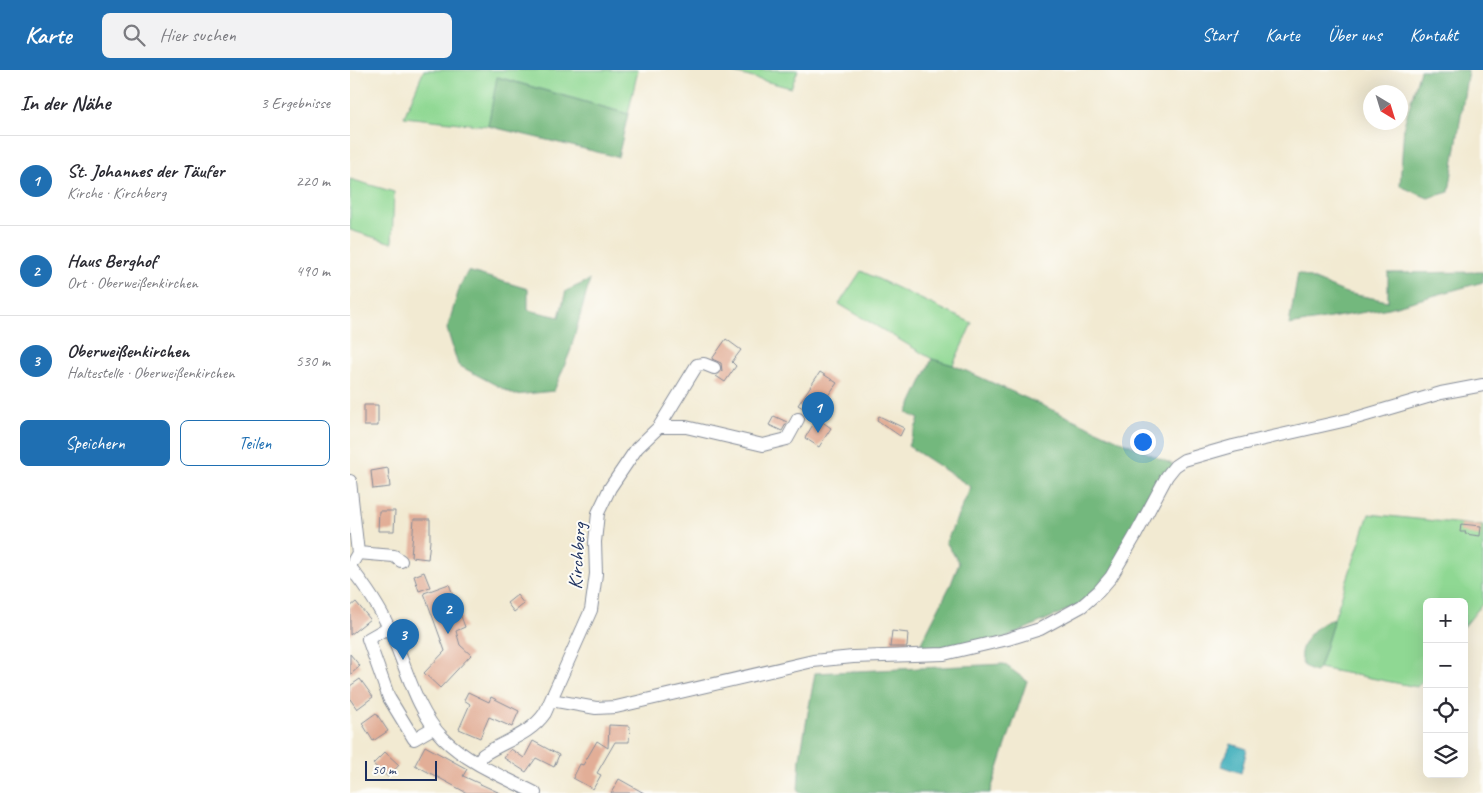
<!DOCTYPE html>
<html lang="de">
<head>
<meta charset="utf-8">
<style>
  body { margin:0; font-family:Caveat,sans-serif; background:#f2f2f3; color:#2b2b33 }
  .controls { position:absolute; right:15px; bottom:15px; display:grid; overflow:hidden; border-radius:8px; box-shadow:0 5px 20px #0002 }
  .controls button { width:45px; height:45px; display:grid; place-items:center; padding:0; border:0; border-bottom:1px solid #e1e1e2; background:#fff; color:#2b2b33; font:25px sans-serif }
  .compass { position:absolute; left:1013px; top:15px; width:45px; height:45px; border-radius:50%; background:#fff; box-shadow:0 5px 20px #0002; rotate:142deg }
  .scale { position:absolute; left:15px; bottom:12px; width:72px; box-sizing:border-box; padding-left:5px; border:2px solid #1b2f5e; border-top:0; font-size:14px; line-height:18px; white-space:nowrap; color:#1b2f5e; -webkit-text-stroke:4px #fdfcf7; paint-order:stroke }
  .you { position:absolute; left:792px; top:371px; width:18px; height:18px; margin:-12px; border:4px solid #fff; border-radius:50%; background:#1a73e8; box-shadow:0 0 0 8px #1a73e833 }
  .badge { display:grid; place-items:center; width:32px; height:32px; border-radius:50%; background:#1f6fb2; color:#fff; font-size:16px; font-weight:700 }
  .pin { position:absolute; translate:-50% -41px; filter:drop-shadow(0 1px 2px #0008) }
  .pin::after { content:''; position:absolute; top:26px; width:18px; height:15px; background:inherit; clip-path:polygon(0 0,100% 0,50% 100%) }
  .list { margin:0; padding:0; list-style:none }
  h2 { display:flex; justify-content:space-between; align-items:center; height:65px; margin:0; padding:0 20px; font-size:21px }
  h2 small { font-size:16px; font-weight:400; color:#7c7c81 }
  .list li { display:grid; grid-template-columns:32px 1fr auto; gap:15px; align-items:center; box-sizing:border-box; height:90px; padding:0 20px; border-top:1px solid #e1e1e2 }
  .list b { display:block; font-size:19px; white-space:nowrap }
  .list p { margin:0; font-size:16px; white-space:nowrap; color:#7c7c81 }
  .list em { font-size:16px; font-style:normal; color:#7c7c81 }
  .actions { display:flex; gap:10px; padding:15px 20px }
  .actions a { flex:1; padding:11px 0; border:1px solid #1f6fb2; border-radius:8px; text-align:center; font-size:18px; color:#1f6fb2 }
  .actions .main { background:#1f6fb2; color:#fff }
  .icon { flex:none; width:28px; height:28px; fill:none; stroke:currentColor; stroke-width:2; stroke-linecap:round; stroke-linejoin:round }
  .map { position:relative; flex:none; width:1133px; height:723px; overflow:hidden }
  header { display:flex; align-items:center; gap:30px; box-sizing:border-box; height:70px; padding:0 25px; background:#1f6fb2; color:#fff }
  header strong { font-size:24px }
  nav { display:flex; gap:28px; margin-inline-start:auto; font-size:18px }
  .search { width:350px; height:45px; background:#f2f2f3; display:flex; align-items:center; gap:12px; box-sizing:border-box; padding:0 18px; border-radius:8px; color:#7c7c81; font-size:19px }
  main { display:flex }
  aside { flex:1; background:#fff }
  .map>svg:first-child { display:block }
  .green { fill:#8fd893; stroke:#558478 }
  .forest { fill:#73b87d; stroke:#47746e }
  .water { fill:#40afbb; stroke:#2e6f8c }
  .building { fill:#e2ae97 }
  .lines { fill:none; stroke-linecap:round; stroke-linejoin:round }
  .minor-casing { stroke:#868c98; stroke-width:14 }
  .minor { stroke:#fff; stroke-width:12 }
  .labels { text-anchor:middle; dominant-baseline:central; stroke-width:4; stroke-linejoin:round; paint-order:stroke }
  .street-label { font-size:20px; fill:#1b2f5e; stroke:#fdfcf7 }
</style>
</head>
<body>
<header>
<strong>Karte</strong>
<div class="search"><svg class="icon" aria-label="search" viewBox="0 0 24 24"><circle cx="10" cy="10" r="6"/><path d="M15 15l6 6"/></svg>Hier suchen</div>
<nav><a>Start</a><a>Karte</a><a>Über uns</a><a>Kontakt</a></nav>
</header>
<main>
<aside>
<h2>In der Nähe<small>3 Ergebnisse</small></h2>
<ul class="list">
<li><span class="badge">1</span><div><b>St. Johannes der Täufer</b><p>Kirche · Kirchberg</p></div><em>220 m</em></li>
<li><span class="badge">2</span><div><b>Haus Berghof</b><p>Ort · Oberweißenkirchen</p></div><em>490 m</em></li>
<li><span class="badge">3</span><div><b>Oberweißenkirchen</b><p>Haltestelle · Oberweißenkirchen</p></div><em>530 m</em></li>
</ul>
<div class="actions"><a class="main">Speichern</a><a>Teilen</a></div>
</aside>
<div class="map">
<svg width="1133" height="723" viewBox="0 0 1133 723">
  <rect width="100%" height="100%" fill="#fdfcf7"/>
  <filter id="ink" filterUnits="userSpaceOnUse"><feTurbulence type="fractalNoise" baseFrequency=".02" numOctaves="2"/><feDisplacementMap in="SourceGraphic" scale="10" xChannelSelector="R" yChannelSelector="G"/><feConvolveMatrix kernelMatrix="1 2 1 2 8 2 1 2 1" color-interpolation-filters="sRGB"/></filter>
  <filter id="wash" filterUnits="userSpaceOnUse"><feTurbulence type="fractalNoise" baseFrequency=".0096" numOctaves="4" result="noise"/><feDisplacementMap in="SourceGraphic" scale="20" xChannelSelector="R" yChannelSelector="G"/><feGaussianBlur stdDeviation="1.12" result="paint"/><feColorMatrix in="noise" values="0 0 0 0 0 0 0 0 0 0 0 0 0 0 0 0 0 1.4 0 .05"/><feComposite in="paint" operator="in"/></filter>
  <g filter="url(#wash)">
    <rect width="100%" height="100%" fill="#f2ead2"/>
    <path class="green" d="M74,0H288L278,44L148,7L138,56L54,47Z
      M373,0H448L441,18Z
      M0,109L44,122L42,173L0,160Z
      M511,201L622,253L603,295L582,289L489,234Z
      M1019,444L1133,456V533L1114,557V532H1077V605L1067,617L969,598L984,549Z"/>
    <path class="forest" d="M1070,0H1118L1099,122L1078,128L1050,116L1054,55Z
      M147,7L278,44L268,87L138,56Z
      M118,201L178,219V240L209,247L216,221L240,210L220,282L204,321L165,325L108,295L97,259L110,216Z
      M1133,202V212L1039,238L939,255L948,203L996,223L1038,231V203Z
      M582,289L603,295L824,395L760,506L731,534L657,567L566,583L601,514L609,493L596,472L621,417L558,376L569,349L557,343Z
      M984,549L969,598L966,602C933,595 960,553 984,549Z
      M654,594L677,611L640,723H450L448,721L450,688L465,603Z"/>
    <path class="water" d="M881,674L897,679L891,703L871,696Z"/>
    <g id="blocks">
      <path class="building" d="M376,269L391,280L382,292L386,296L375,312L366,306L372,301L371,293L362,289Z
        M470,302L487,313L477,327L475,326L463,344L448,335Z
        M14,335H28V356H14Z
        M424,346L437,352L432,361L419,355Z
        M529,346L554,358L550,366L527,350Z
        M467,348L481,358L469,377L455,368Z
        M38,398L40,417L23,419L21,401Z
        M29,441H45L44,461H28Z
        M64,449H80V471L78,489L61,487Z
        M1111,454L1131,456L1130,466L1115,464L1116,462H1110Z
        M74,502L80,517L69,521L64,506Z
        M99,514L115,557L106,561L110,575L121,585L90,618L74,603L95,581L74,523Z
        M167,525L174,534L164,542L157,533Z
        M6,532L20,549L0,565V537Z
        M542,561L558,563L557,577H540Z
        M0,584L10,596L0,605Z
        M10,609L23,627L7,639L0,629V616Z
        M118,622L139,632L141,627L169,641L162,657L139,647L130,668L109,659L120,634L114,630Z
        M26,643L38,661L23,671L12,653Z
        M259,655L280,656L279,672H265L247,703L251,705L243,719L223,708L230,694L233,695L247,671L258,678Z
        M183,671L209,685L204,697L186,688L176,702L154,688L161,679L174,688Z
        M75,676L117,699L113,706L150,723H117L65,695Z
        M35,682L49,695L38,707L23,694Z
        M269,709L294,723H261Z"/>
    </g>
  </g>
  <g filter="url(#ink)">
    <use href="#blocks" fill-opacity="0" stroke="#868c98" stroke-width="1"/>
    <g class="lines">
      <g class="minor-casing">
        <path id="minor" d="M309,357L347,295L354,294L364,298
          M0,411L8,483
          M4,490L8,483L44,486L51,491
          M0,497C15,516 29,536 39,558C55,593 66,641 93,668C118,693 154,707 185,723
          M39,557L18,569L39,628L64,669L83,658
          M201,630L246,638L266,637L463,591L503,587L594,584L658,569L690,559L732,536L749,521L761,507L785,466L817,406L825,396L834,390L883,376L1006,348L1091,323L1133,315
          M130,695V689L133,685C154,671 180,665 195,643L241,540L246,504L245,472L248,443L260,418L287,378L309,357H336L413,375L437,369L448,349"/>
      </g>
      <use href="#minor" class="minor"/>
    </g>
  </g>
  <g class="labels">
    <g class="street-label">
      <text transform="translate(227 486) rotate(-86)">Kirchberg</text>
    </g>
  </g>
</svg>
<div class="controls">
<button>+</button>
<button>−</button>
<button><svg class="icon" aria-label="locate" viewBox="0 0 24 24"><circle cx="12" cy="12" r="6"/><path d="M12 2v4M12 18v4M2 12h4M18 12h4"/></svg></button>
<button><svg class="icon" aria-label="layers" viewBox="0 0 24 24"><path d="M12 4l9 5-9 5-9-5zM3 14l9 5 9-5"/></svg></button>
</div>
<svg class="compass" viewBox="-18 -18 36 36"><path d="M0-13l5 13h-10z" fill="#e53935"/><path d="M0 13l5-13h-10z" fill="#7c7c81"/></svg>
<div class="scale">50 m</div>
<div class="you"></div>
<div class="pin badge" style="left:468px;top:363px">1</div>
<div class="pin badge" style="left:98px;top:564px">2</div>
<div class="pin badge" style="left:53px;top:590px">3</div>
</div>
</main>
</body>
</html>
